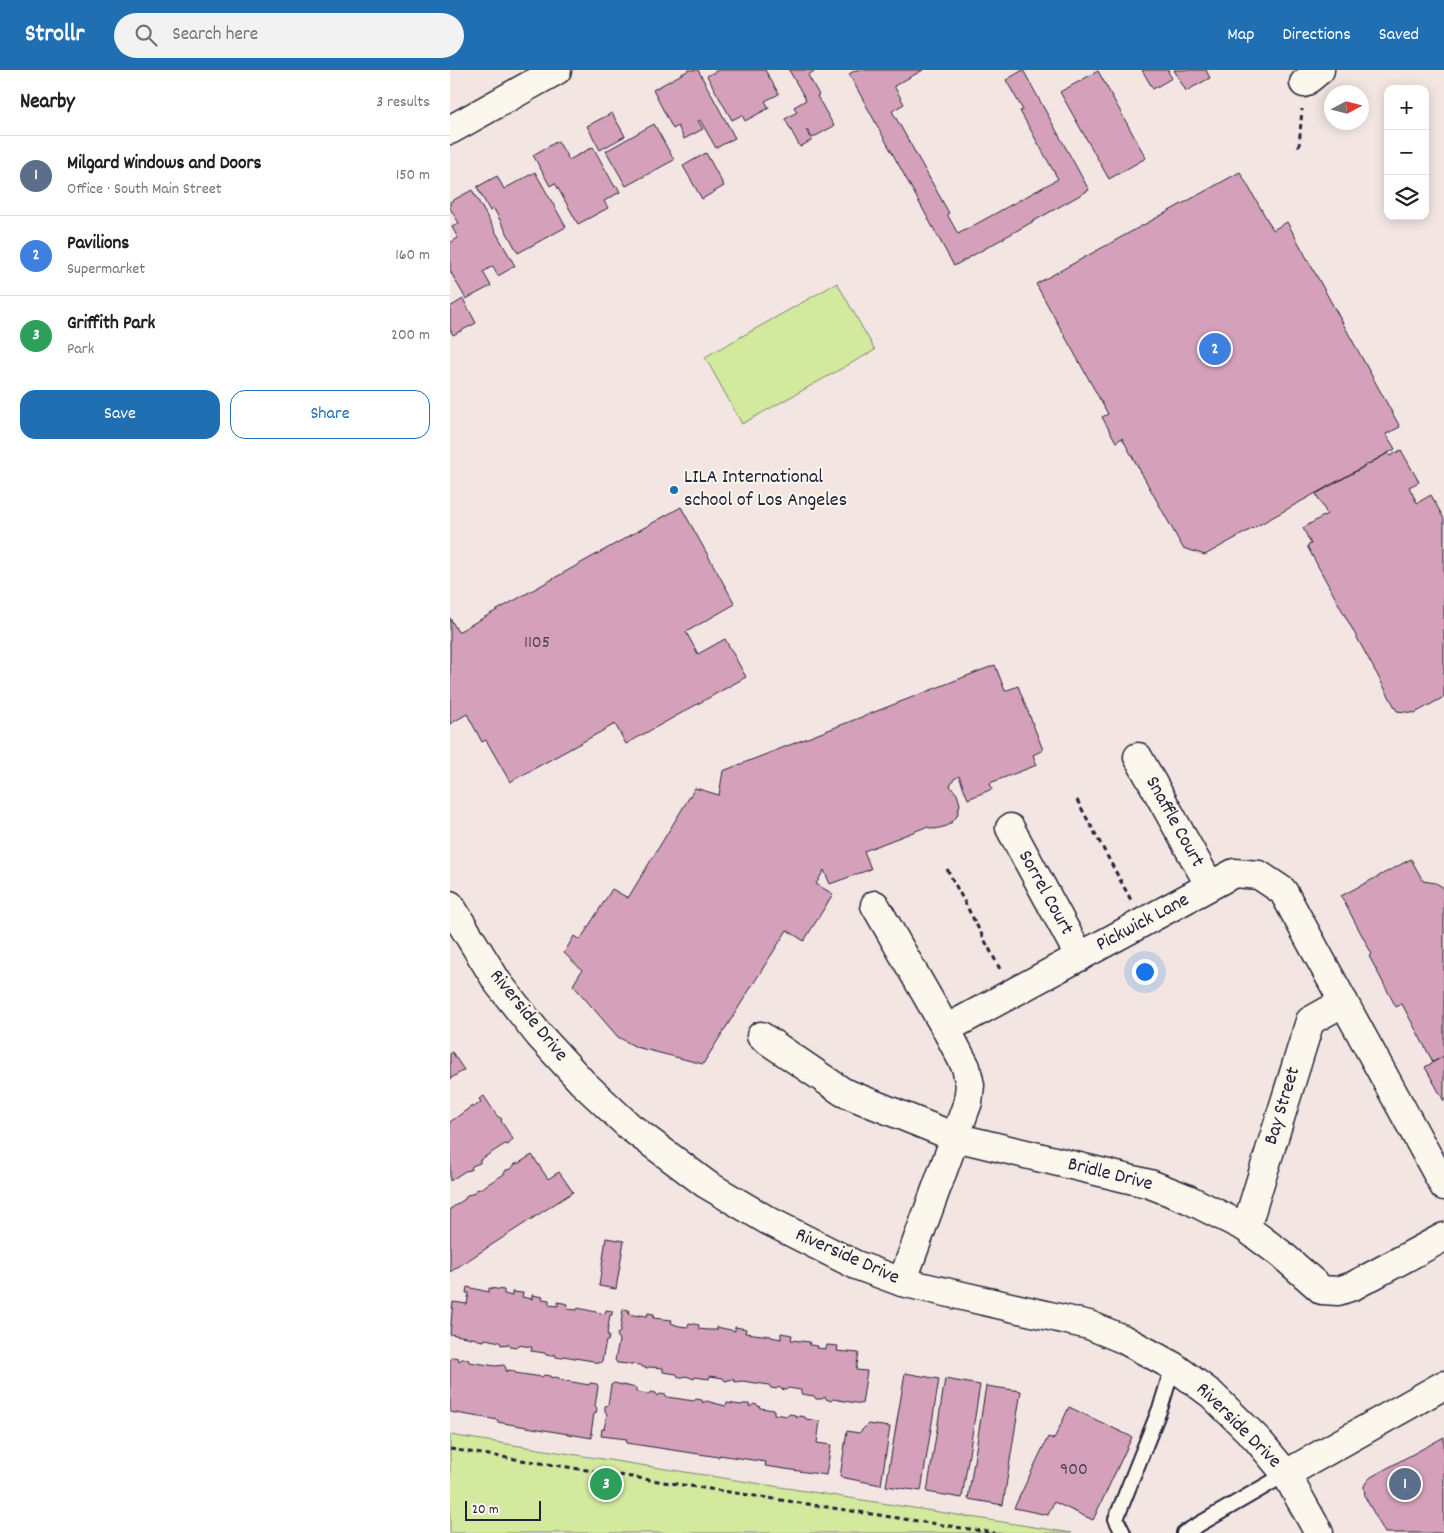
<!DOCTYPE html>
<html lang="en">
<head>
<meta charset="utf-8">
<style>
  body { margin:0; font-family:Dekko,sans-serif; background:#f2f2f2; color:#202124 }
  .controls { position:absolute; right:15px; top:15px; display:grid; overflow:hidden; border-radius:10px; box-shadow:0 2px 12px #0003 }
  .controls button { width:45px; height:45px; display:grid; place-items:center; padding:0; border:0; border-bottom:1px solid #e0e0e0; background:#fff; color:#202124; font:25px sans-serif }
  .compass { position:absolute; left:874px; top:15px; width:45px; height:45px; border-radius:50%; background:#fff; box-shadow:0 2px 12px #0003; rotate:83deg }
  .scale { position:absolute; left:15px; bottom:12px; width:76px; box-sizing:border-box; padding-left:5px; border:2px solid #22223b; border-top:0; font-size:14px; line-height:18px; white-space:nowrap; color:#22223b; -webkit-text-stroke:4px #fbf7ec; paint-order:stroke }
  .you { position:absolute; left:694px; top:901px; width:18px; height:18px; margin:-12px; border:4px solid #fff; border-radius:50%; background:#1a73e8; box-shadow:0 0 0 8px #1a73e833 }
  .badge { display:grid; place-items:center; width:32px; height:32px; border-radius:50%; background:#1f6fb2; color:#fff; font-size:16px; font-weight:700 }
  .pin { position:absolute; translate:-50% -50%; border:2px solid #fff; box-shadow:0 1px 5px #0006 }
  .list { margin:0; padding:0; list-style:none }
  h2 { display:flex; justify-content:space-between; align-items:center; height:65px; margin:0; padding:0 20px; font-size:21px }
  h2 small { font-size:16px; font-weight:400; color:#757577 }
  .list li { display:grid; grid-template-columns:32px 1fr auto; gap:15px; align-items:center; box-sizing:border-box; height:80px; padding:0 20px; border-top:1px solid #e0e0e0 }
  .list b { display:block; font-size:19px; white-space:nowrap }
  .list p { margin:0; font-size:16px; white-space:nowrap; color:#757577 }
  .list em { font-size:16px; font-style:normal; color:#757577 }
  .actions { display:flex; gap:10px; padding:15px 20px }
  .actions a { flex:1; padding:11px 0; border:1px solid #1f6fb2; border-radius:15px; text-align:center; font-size:18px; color:#1f6fb2 }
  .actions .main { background:#1f6fb2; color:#fff }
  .icon { flex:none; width:28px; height:28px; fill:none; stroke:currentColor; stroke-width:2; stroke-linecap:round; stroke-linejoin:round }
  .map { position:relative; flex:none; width:994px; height:1463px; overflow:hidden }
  header { display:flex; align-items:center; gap:30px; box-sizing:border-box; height:70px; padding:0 25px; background:#1f6fb2; color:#fff }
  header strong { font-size:24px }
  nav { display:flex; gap:28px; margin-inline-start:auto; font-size:18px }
  .search { width:350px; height:45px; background:#f2f2f2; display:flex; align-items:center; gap:12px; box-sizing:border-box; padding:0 18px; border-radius:28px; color:#757577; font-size:19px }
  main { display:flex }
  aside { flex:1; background:#fff }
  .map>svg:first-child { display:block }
  .green { fill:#d3e99e; stroke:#7a866c }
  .building { fill:#d5a1ba; stroke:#22223b }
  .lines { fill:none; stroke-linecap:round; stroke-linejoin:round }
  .service-casing { stroke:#22223b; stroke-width:18 }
  .minor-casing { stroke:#22223b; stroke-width:31 }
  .secondary-casing { stroke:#22223b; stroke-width:31 }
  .path { stroke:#22223b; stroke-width:3; stroke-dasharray:5 4; stroke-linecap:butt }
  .service { stroke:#fbf7ec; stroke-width:14 }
  .minor { stroke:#fbf7ec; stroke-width:28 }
  .secondary { stroke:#fbf7ec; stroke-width:28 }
  .poi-dot { fill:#1f6fb2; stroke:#fbf7ec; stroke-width:2 }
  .labels { text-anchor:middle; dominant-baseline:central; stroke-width:4; stroke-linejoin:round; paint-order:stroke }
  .number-label { font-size:18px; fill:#4f425b }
  .poi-label { font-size:20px; fill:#22223b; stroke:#fbf7ec; text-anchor:start }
  .street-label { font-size:20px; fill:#22223b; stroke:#fbf7ec }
</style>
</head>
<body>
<header>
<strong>Strollr</strong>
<div class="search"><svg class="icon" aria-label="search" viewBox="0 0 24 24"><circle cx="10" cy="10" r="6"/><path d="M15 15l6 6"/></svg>Search here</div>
<nav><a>Map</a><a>Directions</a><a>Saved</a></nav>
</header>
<main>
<aside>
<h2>Nearby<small>3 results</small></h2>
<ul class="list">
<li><span class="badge" style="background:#5c6f8a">1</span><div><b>Milgard Windows and Doors</b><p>Office · South Main Street</p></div><em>150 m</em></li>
<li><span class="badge" style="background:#3f7fe0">2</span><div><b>Pavilions</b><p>Supermarket</p></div><em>160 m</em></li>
<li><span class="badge" style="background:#2e9e5b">3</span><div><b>Griffith Park</b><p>Park</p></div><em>200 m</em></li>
</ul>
<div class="actions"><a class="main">Save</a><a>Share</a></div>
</aside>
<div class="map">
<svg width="994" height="1463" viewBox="0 0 994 1463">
  <rect width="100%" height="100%" fill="#f3e6e2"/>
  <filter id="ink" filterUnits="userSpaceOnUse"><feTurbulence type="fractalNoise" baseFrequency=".02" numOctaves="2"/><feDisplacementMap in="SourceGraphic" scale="10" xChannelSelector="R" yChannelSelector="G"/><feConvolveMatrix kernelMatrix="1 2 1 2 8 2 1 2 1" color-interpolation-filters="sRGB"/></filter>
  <g filter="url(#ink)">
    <path class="green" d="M387,213L425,280L292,354L255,287Z
      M0,1365L622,1463H0Z"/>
    <path class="building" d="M239,0H248L285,68L266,78L250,50L248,51L253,59L234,69L228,56L223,59L203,20Z
      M268,0H315L329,24L315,31L319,38L295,51L292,45L282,50L257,6Z
      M339,0H366L358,5L369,25L367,26L384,56L362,68L357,59L356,60L362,70L350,77L335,49L347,42L344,37L356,30Z
      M406,0H473L444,16L454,34L442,41L499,143L497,144L508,164L608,109L570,41L573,40L556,10L573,0L639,120L504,196L399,4Z
      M692,0H719L718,2L722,8L703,19Z
      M724,0H756L760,8L736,21Z
      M648,1L696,88L659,109L610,22Z
      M162,43L175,66L150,80L137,56Z
      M204,54L224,90L176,116L156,81Z
      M108,71L119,90L143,77L165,117L167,116L170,122L154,131L158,138L128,154L105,113L100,116L83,85Z
      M256,83L274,116L252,129L233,96Z
      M85,102L116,157L68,183L44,139L40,141L27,117L47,106L54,119Z
      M790,102L823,160L837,152L950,357L936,364L945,379L755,485L733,478L672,368L666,372L652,347L658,344L586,214Z
      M22,120L65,196L48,206L43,196L33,202L41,216L16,229L0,201V173L8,168L2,157L9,153L0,138V132Z
      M13,229L26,253L3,265L0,259V237Z
      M951,380L969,412L959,417L967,433L981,425L994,449V627L965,643L947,641L857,476L861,474L853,458L877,444L866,424L938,383L940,386Z
      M231,437L285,534L236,562L248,584L275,569L296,607L176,674L165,654L60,712L36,670L32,672L17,644L0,654V548L8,562Z
      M545,595L555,621L568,616L593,680L583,685L587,695L540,713L542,719L518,729L509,706L504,709L500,716L507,724L510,734L507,746L502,752L497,756L485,759L476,757L414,781L421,799L380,814L374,800L366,814L383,824L354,871L337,860L253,994L186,977L168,967L123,915L132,900L114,883L124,866L130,870L162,819L178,828L245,718L269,725L273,701Z
      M961,789L973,811L986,813L994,818V986L983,992L952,934L946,937L919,886L922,884L891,826Z
      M2,982L14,1000L0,1009V983Z
      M994,986V1031L975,997Z
      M34,1026L47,1046L52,1049L51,1051L63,1069L58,1075L55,1074L30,1090V1093L22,1096L21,1100L15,1101L0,1111V1052L22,1036L23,1038L31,1032L29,1029Z
      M82,1085L98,1109L109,1102L123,1122L0,1202V1139L15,1129L17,1125L22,1124L26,1120L30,1119L54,1104L56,1100L61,1099L65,1094L69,1093Z
      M156,1168L174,1171L166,1219L149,1216Z
      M17,1217L39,1222V1218L54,1220V1224L62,1226V1222L73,1223L72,1227L82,1229V1225L93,1227L92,1229L99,1230V1235L108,1236V1232L118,1234L117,1239L127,1240L128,1238L155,1244L156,1240L162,1241V1245H160L157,1264L159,1266L158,1271H156L152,1291L150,1293L144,1292L143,1291L113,1286L112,1288L106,1287L105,1284L102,1286L96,1285L95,1283L81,1281L82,1277L68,1275L66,1277L60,1276L59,1274L51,1275L50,1272L35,1269L34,1271L28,1270L27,1269L0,1264L3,1232L17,1234L19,1223H16Z
      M173,1239L179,1240L178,1244L189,1246V1245L197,1246L198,1243L204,1244L203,1248L222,1250L221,1253L229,1256L238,1257L239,1253L249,1255V1259L258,1260H267V1257L285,1261V1257L296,1259L295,1263L321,1266V1267L331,1269V1263L342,1265L341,1270L360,1272L359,1275L368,1276L367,1278L376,1279L377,1275L388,1276L387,1281L409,1283L406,1300L417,1301L412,1334L383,1329L381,1331L376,1329L375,1327L372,1329H366L364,1326L351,1324V1320L338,1318L336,1320L331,1319L329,1317L326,1319L321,1318L319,1315L292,1311L285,1312L283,1309L275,1311L273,1308L260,1306L259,1309L245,1307L244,1309L236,1306L233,1307H228L227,1304L213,1302V1298L199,1297L197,1298L193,1297L190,1295L167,1293L165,1290L169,1271L167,1264L170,1262Z
      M3,1287L8,1288L9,1291L12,1289H18L19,1292L46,1296L54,1295L56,1298V1302L58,1300L64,1301L65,1303L92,1307L94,1305L100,1306L101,1308L104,1307L109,1308L111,1310L139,1315L140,1313L147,1314L148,1317L145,1336L147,1338L146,1343L144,1344L141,1363H142V1368L47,1352L48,1350L0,1342V1289Z
      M455,1303L489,1309L471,1421L436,1416Z
      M495,1309L530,1315L512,1428L477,1422Z
      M164,1313L186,1318V1322L198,1324L201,1322L206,1323L208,1326L210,1324L216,1325L217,1327L244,1331L246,1329L252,1330L253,1333L256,1331L276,1336L277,1333L291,1335L293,1334H299L300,1337L304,1334L309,1336L310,1338L324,1340V1344L337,1346L340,1344L345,1345L347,1348L349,1346L355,1347L356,1349L370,1351L367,1373L381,1375L376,1405L315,1396L316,1392L269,1385V1387L176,1373L177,1369L151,1366L152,1359H154L157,1344L155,1341V1336L158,1335L161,1315Z
      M536,1316L571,1321L553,1435L518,1429Z
      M619,1337L682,1367L643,1450L604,1432L598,1445L564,1438L598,1367L604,1369Z
      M418,1354L440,1357L431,1415L390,1407L397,1361L409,1363Z
      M994,1367V1463H935L915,1427L914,1416L917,1411L921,1407Z"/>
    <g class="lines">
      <g class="service-casing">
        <path id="service" d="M673,1463L666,1449L711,1336L723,1296
          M734,1463L836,1404"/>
      </g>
      <g class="minor-casing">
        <path id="minor" d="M854,13L870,0
          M0,60L107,0
          M688,687L760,816
          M560,758L630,887
          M425,835L496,959
          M311,966L393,1022L505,1067L700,1114L738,1129L796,1158L831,1184L872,1220L888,1221L903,1216L994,1167
          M796,1158L860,951L894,932
          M452,1212L518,1032L520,1015L516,997L496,959L784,803L809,805L833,821L994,1116"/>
      </g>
      <g class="secondary-casing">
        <path id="secondary" d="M0,835L48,913L89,965L132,1012L180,1057L256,1114L317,1150L406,1195L452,1212L639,1255L673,1269L723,1296L761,1324L807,1369L836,1404L869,1463
          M836,1404L994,1315"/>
      </g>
      <path class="path" d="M849,77L852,39
        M627,730L681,830
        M497,799L551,901
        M0,1379L545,1463"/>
      <use href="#service" class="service"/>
      <use href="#minor" class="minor"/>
      <use href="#secondary" class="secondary"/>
    </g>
  </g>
  <circle class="poi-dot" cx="224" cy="420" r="5"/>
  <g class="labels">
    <g class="number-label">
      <text x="87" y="573">1105</text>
      <text x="624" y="1400">900</text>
    </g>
    <g class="poi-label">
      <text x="234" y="408">LILA International<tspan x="234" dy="23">school of Los Angeles</tspan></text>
    </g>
    <g class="street-label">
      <text transform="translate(724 752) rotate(61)">Snaffle Court</text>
      <text transform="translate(595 823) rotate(61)">Sorrel Court</text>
      <text transform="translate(693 853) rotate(-28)">Pickwick Lane</text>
      <text transform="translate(78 946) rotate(51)">Riverside Drive</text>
      <text transform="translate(833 1036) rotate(-73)">Bay Street</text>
      <text transform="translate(660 1105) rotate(14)">Bridle Drive</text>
      <text transform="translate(397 1187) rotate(24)">Riverside Drive</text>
      <text transform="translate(788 1356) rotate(45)">Riverside Drive</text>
    </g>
  </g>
</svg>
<div class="controls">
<button>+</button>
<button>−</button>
<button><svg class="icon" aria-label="layers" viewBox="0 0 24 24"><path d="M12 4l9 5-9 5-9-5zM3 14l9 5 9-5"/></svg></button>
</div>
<svg class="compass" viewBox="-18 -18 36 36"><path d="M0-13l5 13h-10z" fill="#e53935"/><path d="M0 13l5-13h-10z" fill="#757577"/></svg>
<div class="scale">20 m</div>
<div class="you"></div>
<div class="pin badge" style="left:955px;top:1414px;background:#5c6f8a">1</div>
<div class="pin badge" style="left:765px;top:279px;background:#3f7fe0">2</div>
<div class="pin badge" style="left:156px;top:1414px;background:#2e9e5b">3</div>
</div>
</main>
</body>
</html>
